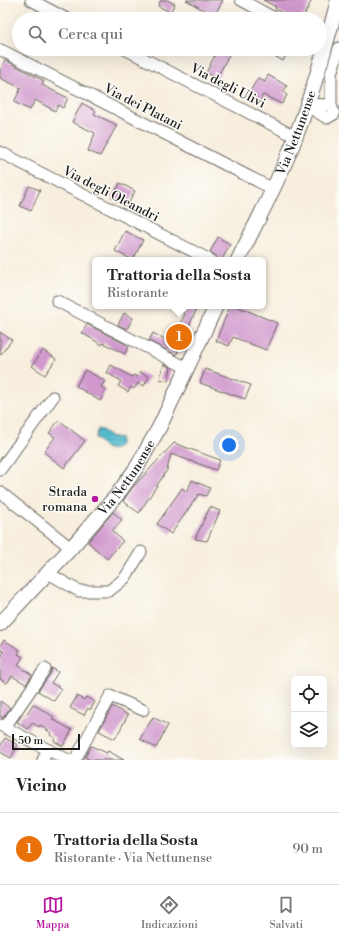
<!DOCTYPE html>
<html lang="it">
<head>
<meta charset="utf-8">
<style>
  body { margin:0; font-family:"Libre Bodoni",serif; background:#f2f2f2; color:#222 }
  .controls { position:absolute; right:12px; bottom:12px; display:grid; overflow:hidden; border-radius:6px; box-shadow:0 4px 16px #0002 }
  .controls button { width:36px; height:36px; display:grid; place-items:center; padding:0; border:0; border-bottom:1px solid #e0e0e0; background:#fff; color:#222; font:20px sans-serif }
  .scale { position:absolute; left:12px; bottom:10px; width:68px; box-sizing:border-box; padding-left:4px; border:2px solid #1c1c1c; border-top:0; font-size:11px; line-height:14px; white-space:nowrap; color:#1c1c1c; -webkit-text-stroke:3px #fdfcf7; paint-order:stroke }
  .you { position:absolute; left:229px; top:445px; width:14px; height:14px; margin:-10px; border:3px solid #fff; border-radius:50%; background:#1a73e8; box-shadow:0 0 0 6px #1a73e833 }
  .badge { display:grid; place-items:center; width:26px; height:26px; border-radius:50%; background:#b5179e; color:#fff; font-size:13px; font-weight:700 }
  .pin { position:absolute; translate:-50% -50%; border:2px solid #fff; box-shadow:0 1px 4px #0006 }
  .popup { position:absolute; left:92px; top:257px; width:174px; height:52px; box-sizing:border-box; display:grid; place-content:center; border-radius:6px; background:#fff; filter:drop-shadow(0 1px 3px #0005); font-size:13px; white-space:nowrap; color:#767676 }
  .popup b { font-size:15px; color:#222 }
  .popup::after { content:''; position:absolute; left:50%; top:100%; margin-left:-8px; border:8px solid transparent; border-top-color:#fff }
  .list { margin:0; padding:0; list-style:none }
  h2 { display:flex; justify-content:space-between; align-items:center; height:52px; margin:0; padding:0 16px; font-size:17px }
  h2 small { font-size:13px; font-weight:400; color:#767676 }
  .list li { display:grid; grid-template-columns:26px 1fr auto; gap:12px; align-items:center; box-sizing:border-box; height:72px; padding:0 16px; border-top:1px solid #e0e0e0 }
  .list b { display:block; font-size:15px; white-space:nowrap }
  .list p { margin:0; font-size:13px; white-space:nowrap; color:#767676 }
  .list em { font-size:13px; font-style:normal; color:#767676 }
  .icon { flex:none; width:22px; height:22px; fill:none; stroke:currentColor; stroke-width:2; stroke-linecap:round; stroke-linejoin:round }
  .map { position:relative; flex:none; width:339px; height:760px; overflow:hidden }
  .search { position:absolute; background:#fff; box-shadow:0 4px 16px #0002; left:12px; right:12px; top:12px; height:44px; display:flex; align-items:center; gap:10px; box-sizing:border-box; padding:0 14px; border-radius:22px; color:#767676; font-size:15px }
  .sheet { height:124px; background:#fff }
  nav { display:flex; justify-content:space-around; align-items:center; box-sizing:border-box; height:56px; border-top:1px solid #e0e0e0; background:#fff; font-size:11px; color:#767676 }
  nav a { display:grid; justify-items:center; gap:2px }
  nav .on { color:#b5179e }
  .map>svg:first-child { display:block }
  .water { fill:url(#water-rules); stroke:#386d76 }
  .building { fill:#d098cd }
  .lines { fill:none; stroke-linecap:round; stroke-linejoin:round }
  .minor-casing { stroke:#696660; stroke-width:13 }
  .major-casing { stroke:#696660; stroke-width:16 }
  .minor { stroke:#fff; stroke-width:11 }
  .major { stroke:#fff; stroke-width:14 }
  .poi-dot { fill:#b5179e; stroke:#fdfcf7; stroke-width:1.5 }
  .labels { text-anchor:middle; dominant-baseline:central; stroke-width:3; stroke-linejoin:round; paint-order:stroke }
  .street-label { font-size:13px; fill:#1c1c1c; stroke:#fdfcf7 }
  .poi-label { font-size:13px; fill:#1c1c1c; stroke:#fdfcf7; text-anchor:end }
</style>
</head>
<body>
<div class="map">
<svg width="339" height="760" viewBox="0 0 339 760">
  <defs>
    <pattern id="water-rules" width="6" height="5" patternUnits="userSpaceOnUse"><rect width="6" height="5" fill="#54bed0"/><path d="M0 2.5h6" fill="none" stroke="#459aa8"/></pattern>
  </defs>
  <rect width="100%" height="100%" fill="#fdfcf7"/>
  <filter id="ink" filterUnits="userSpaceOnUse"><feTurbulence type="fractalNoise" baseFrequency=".025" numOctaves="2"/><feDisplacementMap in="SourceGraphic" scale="8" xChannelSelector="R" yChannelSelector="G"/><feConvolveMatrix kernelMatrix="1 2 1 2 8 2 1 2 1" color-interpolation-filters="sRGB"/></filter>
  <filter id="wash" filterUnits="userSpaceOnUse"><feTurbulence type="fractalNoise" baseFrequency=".012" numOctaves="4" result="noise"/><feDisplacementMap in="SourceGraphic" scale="16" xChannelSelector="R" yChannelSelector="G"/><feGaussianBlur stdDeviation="0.9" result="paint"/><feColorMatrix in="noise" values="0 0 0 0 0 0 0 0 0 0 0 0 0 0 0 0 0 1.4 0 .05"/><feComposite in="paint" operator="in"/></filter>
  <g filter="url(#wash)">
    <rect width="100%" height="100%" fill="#f7eedd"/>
    <path class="water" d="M98,429L103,430L109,436L120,438V445L113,450L107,449L95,438Z"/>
    <g id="blocks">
      <path class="building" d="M161,0H167L175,4L170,12L158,6Z
        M186,0H223L214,16Z
        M263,0H312L302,19H292L275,9L276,7Z
        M218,49H232L217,78L206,73Z
        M262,49H290L283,61Z
        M5,60L44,81L42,85L68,98L63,108L58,105L55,111L35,100L30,110L14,102L21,88L0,78V70Z
        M268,75L287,86L283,92L287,95L282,104L263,95L259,103L247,96L258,78L265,82Z
        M82,103L96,111L94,114L117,125L100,156L88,151L95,133L72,122Z
        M120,183L135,191L127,206L112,198Z
        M29,186L40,190L31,211L20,206Z
        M125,231L143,240L133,260L115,251Z
        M218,237L230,244L222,260H217L216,256L210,252Z
        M170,306H198L176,355L149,341L153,333L171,342L185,314Z
        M230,306H236L277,323L266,350L233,337L229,346L216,341Z
        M124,313L133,318L127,329L118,325Z
        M87,324L129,346L125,354L103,343L102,345L82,333Z
        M0,332L12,340L0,355Z
        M43,350L56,359L45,375L32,366Z
        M164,364L171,368L168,381L160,379Z
        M111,365L132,377L133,375L137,377L140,372L149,377L144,386L138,383L134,389L131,387L128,392L118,386L121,381L107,373Z
        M205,369L251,385L245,399L200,383Z
        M85,370L105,381L101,387L106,390L100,401L76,386Z
        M59,420L85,441L64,468L44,452L55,437L49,433Z
        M174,443L220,460L216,470L171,454L167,470L139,513L123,501L132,488Z
        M192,480L210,488L206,496L199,494L171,534L157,524L182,488L187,492Z
        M210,507L220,511L207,541L195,539Z
        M113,512L122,520L112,531L123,541L107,559L88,542Z
        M4,640L20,650L18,654L23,657L18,665L32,675L26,684L12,676L7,683L0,679V658L4,652L0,649V646Z
        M52,668L58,672L51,683L62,689L54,701L38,691L51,673Z
        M77,696L84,700L86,697L95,702L90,710L88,708L84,715L70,708Z
        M0,701L10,708L3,718L0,716Z
        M33,704L54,717L52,719L72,730L63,746L54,741L55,738L50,735L51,733L40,725L39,727L32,723L28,729L17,722L23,714L26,715Z
        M112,706L128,715L115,739L99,731Z
        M153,717L168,725L156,748L140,739Z
        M5,738L18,745L11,758L0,752V747Z
        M91,746L107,753L108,751L124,760H90L85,757Z"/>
    </g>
  </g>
  <g filter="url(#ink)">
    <use href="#blocks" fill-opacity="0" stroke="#696660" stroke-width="1"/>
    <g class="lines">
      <g class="minor-casing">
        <path id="minor" d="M31,0L67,19
          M241,0L276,19
          M125,49L296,137
          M1,50L273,189
          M331,105V74L339,48
          M307,106L327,118L334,114L331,105L307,104
          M0,152L210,260
          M57,301L187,368
          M0,470L53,397
          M0,492L71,548
          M48,573L79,591H109L125,578L141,552
          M0,725L68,760
          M5,727L45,669
          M43,760L47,751
          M75,760L110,696L143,710"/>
      </g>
      <g class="major-casing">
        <g id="major">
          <path id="s1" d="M238,260C258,219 280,179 296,136C313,92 326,46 338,0"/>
          <path id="s2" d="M0,624L71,548L117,495L137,467L160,426L216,306"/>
        </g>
      </g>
      <use href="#minor" class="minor"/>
      <use href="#major" class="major"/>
    </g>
  </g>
  <circle class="poi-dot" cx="95" cy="499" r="4"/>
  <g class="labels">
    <g class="street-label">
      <text transform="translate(228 86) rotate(27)">Via degli Ulivi</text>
      <text transform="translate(143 107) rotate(27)">Via dei Platani</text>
      <text stroke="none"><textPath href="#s1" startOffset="140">Via Nettunense</textPath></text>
      <text transform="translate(111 194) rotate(27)">Via degli Oleandri</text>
      <text stroke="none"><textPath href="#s2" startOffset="194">Via Nettunense</textPath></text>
    </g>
    <g class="poi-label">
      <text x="87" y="492">Strada<tspan x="87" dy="15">romana</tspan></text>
    </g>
  </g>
</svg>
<div class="controls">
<button><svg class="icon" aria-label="locate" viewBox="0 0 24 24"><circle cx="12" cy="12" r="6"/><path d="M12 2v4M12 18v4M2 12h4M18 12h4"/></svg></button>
<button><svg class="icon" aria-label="layers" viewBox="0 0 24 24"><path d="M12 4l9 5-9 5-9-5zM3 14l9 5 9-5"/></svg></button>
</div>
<div class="scale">50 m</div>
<div class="you"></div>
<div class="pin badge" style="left:179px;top:337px;background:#e8710a">1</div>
<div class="popup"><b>Trattoria della Sosta</b>Ristorante</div>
<div class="search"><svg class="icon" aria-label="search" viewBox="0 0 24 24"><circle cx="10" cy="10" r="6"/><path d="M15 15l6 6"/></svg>Cerca qui</div>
</div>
<section class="sheet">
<h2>Vicino<small></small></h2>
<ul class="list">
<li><span class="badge" style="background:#e8710a">1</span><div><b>Trattoria della Sosta</b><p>Ristorante · Via Nettunense</p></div><em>90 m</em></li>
</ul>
</section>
<nav>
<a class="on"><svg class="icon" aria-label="map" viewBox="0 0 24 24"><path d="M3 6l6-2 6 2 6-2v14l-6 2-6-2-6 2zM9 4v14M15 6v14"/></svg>Mappa</a>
<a><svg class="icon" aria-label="directions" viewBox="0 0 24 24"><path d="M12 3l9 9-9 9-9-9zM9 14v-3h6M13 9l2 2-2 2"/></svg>Indicazioni</a>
<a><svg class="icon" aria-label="saved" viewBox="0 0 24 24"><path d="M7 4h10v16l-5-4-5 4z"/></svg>Salvati</a>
</nav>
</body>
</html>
